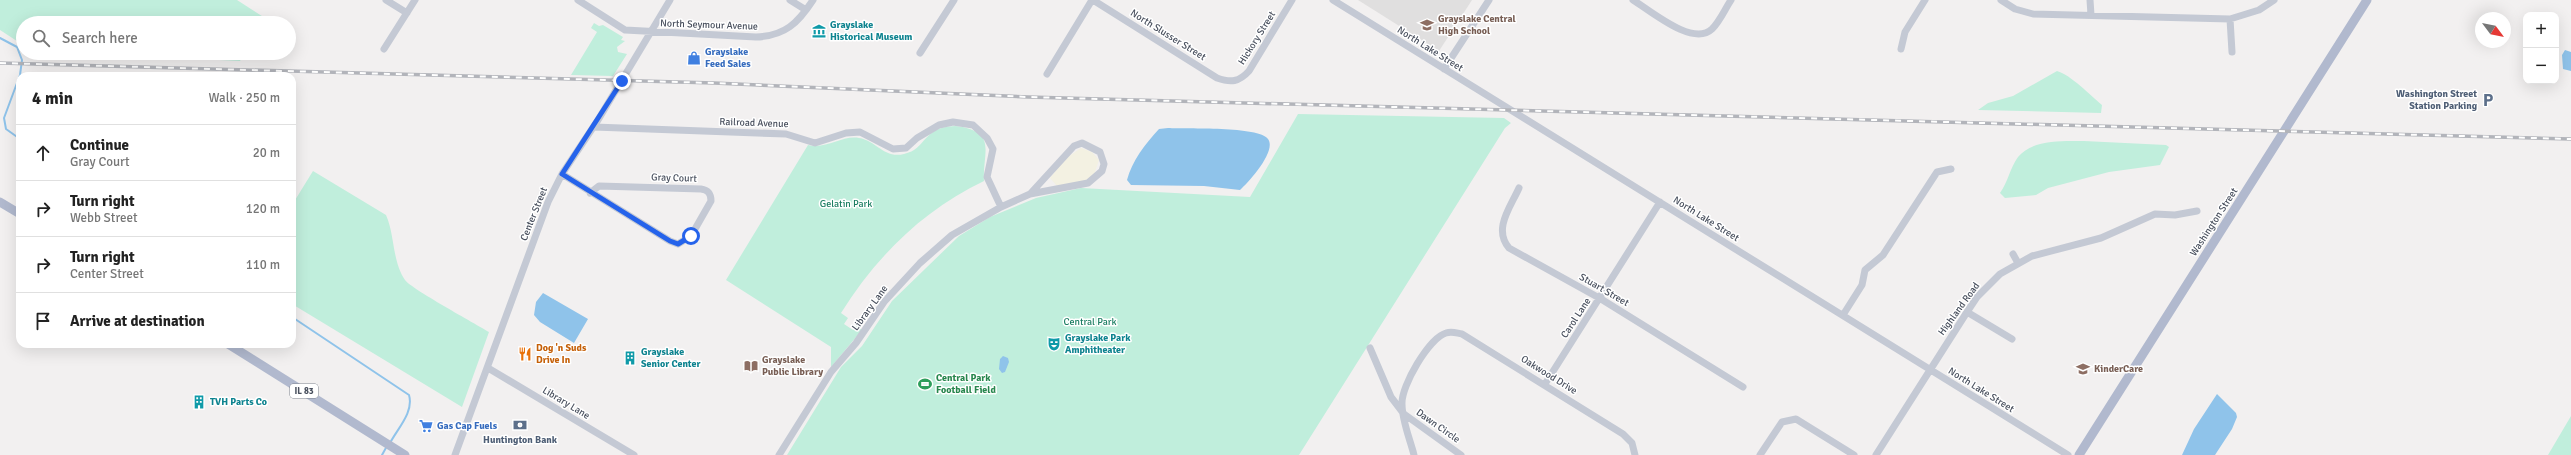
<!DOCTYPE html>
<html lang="en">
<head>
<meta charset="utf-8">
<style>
  body { margin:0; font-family:Signika,sans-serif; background:#f2f2f2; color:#222 }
  .controls { position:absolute; right:12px; top:12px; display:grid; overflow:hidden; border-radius:8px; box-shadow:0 4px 16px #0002 }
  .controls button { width:36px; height:36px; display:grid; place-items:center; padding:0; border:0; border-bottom:1px solid #e0e0e0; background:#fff; color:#222; font:20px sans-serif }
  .compass { position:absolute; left:2475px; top:12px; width:36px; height:36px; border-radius:50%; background:#fff; box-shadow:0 4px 16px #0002; rotate:122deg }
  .stop { position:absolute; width:12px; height:12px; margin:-9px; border:3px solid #2563eb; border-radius:50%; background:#fff }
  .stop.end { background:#2563eb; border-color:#fff; box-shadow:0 1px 4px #0008 }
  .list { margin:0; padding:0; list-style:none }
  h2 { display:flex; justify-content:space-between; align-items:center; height:52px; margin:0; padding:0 16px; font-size:17px }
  h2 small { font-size:13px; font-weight:400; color:#767676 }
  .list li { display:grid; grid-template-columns:26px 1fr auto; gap:12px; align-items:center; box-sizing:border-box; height:56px; padding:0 16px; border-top:1px solid #e0e0e0 }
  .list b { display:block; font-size:15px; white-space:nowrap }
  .list p { margin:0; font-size:13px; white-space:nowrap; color:#767676 }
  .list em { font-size:13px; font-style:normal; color:#767676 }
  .icon { flex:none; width:22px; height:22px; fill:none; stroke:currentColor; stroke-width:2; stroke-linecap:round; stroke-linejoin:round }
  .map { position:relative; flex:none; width:2571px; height:455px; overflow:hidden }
  .search { position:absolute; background:#fff; box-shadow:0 4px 16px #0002; left:16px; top:16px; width:280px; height:44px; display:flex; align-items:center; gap:10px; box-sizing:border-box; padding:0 14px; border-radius:22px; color:#767676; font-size:15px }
  .panel { position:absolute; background:#fff; box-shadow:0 4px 16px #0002; left:16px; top:72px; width:280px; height:276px; border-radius:12px }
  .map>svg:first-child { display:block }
  .education { fill:#e0dfdf }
  .green { fill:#c0eedc }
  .sand { fill:#f3f1e2 }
  .water { fill:#8fc3ea }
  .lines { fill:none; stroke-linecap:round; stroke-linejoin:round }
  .stream { stroke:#8fc3ea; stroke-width:2 }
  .minor { stroke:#c4c9d4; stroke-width:7 }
  .major { stroke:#b1b9ce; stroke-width:9 }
  .rail-casing { stroke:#b2b4ba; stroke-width:3.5 }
  .rail { stroke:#fff; stroke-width:2; stroke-dasharray:6; stroke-linecap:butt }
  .route { stroke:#2563eb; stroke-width:5 }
  .labels { text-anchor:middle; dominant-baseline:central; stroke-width:3; stroke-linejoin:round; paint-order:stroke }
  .shield { fill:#fff; stroke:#7f848e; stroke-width:1 }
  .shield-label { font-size:9px; font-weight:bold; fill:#484f5d }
  .education-label { font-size:10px; font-weight:bold; fill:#785e54; stroke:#fff; text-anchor:start }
  .street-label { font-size:10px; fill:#484f5d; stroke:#fff }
  .culture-label { font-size:10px; font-weight:bold; fill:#0d838f; stroke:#fff; text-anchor:start }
  .shop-label { font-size:10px; font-weight:bold; fill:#366cbe; stroke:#fff; text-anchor:start }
  .service-label { font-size:10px; font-weight:bold; fill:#4e5e75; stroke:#fff; text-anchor:end }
  .park-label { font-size:10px; fill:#1a7d61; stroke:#fff }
  .food-label { font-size:10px; font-weight:bold; fill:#c56008; stroke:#fff; text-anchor:start }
  .leisure-label { font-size:10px; font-weight:bold; fill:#27864d; stroke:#fff; text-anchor:start }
</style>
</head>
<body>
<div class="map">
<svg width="2571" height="455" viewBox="0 0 2571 455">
  <rect width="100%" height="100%" fill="#f2f0f0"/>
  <path class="education" d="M1358,0H1472L1439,51Z"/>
  <path class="green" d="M0,0H237L265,18L262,23H23V45L0,30Z
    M594,23L599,26L603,25L623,37L621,40L625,41L617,47L618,52L627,54L613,76L571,75L597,32L591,28Z
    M76,53H245L240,61Z
    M2057,71C2071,75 2090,95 2102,105L2101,113L1978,110L1988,103L2013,96Z
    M1298,114L1504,118L1511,123L1505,128L1299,455H787L841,367L862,346L892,301L959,236L990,217L1036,198L1081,188L1250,197Z
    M955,126C999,131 982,153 984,181C923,210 876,257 841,313L848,318L844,324L853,330L856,326L862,330L831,367V347L726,280L808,145C826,150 842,135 859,138C877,141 884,159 904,154C927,149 922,127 955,126Z
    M2084,141L2166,145L2169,147L2160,165L2109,172L2048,188L2036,195L2005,198L2000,193C2008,182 2010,168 2018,157C2033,139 2062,141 2084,141Z
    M313,171L386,215C395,235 392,261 405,280C410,288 476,324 489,332L462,407L292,304V205Z
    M2571,416V455H2548Z"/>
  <path class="sand" d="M1081,148L1092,152L1099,160L1094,175L1083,182L1057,186L1050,178L1065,159Z"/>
  <path class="water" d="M2565,50L2571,52V71L2563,69L2562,55Z
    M1168,128C1186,129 1259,126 1268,139C1277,151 1249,182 1240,190L1204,186L1131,185L1127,180C1132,161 1145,144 1159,129Z
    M543,293L588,319L574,343L540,322L534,315L536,302Z
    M1003,356L1008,358L1009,362L1005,372L1002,373L999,369L1000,359Z
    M2217,394L2236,413L2237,417L2232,429L2215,455H2182L2194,429Z"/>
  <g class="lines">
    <path class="stream" d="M0,38L17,47L22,60L20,75L4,118L6,129L20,139
      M292,317L409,395C414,412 398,428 390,443
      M382,455L387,446"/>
    <path class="minor" d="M386,0L407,13
      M578,0L625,30L756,37C785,36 798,23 813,0
      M790,0L806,10
      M1093,0L1217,78C1231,83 1239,82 1249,71L1292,0
      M1333,0L2068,455
      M1633,0C1651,11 1693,47 1712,29C1720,21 1725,9 1731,0
      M2001,0L2015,9L2033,14L2230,19L2259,10L2274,0
      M2090,0L2091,15
      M2230,19L2232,52
      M384,49L415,0
      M1901,49L1905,32L1925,0
      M920,53L954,0
      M1444,69L1489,0
      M1047,74L1092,0
      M594,127L786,134L815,143L846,133L860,132L893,149L906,148L917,138L939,125L953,122L973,125L987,138L993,149L987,177L1001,207
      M562,174L670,241L678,244L691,236L711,201C711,193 708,190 701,189L599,186L590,193
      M1519,188C1510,208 1493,229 1509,248L1601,299L1743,387
      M2013,254L2018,263
      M1967,312L2012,339
      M1843,315L1862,285L1865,270L1883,255L1937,172L1951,169
      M1370,348L1391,397L1404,414L1461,455
      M488,368L634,455
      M1545,384L1660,202
      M455,455L548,202L562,174L598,120L670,0
      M779,455L831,372L856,343L884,302L920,263L952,235L1001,207L1030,194L1088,183L1102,171L1104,164L1100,152L1082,143L1074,146L1030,194
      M1414,455C1410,439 1402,421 1402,404C1401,386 1429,338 1446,333C1452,331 1456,333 1462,334L1623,434L1632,443L1635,455
      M1760,455L1782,422L1796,419L1854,455
      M1876,455L1967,312L1977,297L2000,274L2032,256L2101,238L2155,214L2175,215L2197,211"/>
    <path class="major" d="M0,202L20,214
      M228,344L405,455
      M2079,455L2367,0"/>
    <g class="rail-casing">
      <path id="rail" d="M0,63L714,83L1028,97L2571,139"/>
    </g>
    <use href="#rail" class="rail"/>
  </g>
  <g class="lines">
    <path class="route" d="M622,81L562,174L670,241L678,244L691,236"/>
  </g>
  <defs>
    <g id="school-bare" transform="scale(1.08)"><path d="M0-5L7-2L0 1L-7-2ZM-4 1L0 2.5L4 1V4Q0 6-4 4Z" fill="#8d6e63" stroke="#fff" stroke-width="2.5" paint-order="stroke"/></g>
    <g id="museum-bare" transform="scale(1.08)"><path d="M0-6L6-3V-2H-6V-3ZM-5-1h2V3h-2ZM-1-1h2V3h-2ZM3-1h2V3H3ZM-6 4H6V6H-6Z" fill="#0f9aa8" stroke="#fff" stroke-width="2.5" paint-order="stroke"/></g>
    <g id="shop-bare" transform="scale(1.08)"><path d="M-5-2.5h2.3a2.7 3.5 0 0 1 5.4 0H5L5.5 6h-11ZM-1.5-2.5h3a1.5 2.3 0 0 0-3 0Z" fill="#3f7fe0" stroke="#fff" stroke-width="2.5" paint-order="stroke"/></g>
    <g id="parking-bare" transform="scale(1.08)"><path d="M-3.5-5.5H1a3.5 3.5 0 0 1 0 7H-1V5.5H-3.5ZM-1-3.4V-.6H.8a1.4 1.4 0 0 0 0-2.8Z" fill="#5c6f8a" stroke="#fff" stroke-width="2.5" paint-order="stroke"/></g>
    <g id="theatre-bare" transform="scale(1.08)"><path d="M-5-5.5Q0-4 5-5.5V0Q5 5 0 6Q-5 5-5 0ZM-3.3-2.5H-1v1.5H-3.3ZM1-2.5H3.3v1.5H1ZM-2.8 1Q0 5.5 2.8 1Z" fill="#0f9aa8" stroke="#fff" stroke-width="2.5" paint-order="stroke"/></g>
    <g id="restaurant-bare" transform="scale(1.08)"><path d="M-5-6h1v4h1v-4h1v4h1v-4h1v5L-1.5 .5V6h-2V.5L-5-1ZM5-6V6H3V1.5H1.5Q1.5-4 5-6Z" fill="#e8710a" stroke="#fff" stroke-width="2.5" paint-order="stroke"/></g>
    <g id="building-bare" transform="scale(1.08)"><path d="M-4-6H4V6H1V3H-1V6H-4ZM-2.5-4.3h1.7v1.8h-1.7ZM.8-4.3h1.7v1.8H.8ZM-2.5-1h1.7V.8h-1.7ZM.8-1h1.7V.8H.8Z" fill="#0f9aa8" stroke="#fff" stroke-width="2.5" paint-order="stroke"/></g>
    <g id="library-bare" transform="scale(1.08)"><path d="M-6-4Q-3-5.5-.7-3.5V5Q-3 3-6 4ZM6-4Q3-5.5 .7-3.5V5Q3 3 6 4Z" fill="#8d6e63" stroke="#fff" stroke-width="2.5" paint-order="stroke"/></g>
    <g id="stadium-bare" transform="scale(1.08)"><path d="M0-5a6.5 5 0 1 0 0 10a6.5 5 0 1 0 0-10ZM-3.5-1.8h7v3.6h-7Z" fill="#2e9e5b" stroke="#fff" stroke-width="2.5" paint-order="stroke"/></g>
    <g id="bank-bare" transform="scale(1.08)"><path d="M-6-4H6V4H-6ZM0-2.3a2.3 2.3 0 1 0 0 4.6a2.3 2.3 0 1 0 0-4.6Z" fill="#5c6f8a" stroke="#fff" stroke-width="2.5" paint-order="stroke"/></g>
    <g id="supermarket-bare" transform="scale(1.08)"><path d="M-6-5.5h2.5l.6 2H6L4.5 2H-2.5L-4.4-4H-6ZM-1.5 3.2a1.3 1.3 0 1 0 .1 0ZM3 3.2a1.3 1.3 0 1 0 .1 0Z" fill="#3f7fe0" stroke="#fff" stroke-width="2.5" paint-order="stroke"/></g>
  </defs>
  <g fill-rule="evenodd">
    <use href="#school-bare" x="1427" y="25"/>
    <use href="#museum-bare" x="819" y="31"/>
    <use href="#shop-bare" x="694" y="58"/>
    <use href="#parking-bare" x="2488" y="100"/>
    <use href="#theatre-bare" x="1054" y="344"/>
    <use href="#restaurant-bare" x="525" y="354"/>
    <use href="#building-bare" x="630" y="358"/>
    <use href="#library-bare" x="751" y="366"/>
    <use href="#school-bare" x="2083" y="369"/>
    <use href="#stadium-bare" x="925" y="384"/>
    <use href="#building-bare" x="199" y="402"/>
    <use href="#bank-bare" x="520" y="425"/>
    <use href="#supermarket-bare" x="426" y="426"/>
  </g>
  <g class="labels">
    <rect class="shield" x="290" y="384" width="28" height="14" rx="3"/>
    <g class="shield-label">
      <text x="304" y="391">IL 83</text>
    </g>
    <g class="education-label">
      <text x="1438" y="19">Grayslake Central<tspan x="1438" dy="12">High School</tspan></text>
      <text x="762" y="360">Grayslake<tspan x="762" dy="12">Public Library</tspan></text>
      <text x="2094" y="369">KinderCare</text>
    </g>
    <g class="street-label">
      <text transform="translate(709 25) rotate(2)">North Seymour Avenue</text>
      <text transform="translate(1168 35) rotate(32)">North Slusser Street</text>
      <text transform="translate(1257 38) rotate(-58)">Hickory Street</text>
      <text transform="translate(1430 49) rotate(32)">North Lake Street</text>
      <text transform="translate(754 123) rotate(2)">Railroad Avenue</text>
      <text transform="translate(674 178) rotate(2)">Gray Court</text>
      <text transform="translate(534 214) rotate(-68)">Center Street</text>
      <text transform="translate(1706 219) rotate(32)">North Lake Street</text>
      <text transform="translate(2214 222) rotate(-57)">Washington Street</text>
      <text transform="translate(1604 290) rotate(30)">Stuart Street</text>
      <text transform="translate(870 308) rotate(-54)">Library Lane</text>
      <text transform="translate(1959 309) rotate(-54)">Highland Road</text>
      <text transform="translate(1576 318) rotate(-57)">Carol Lane</text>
      <text transform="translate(1549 375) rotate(32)">Oakwood Drive</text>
      <text transform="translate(1981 390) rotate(32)">North Lake Street</text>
      <text transform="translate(566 403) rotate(31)">Library Lane</text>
      <text transform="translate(1438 426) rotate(35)">Dawn Circle</text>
    </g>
    <g class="culture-label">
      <text x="830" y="25">Grayslake<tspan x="830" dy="12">Historical Museum</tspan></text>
      <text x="1065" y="338">Grayslake Park<tspan x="1065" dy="12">Amphitheater</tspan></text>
      <text x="641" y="352">Grayslake<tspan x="641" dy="12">Senior Center</tspan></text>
      <text x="210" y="402">TVH Parts Co</text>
    </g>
    <g class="shop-label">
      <text x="705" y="52">Grayslake<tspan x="705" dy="12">Feed Sales</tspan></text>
      <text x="437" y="426">Gas Cap Fuels</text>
    </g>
    <g class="service-label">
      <text x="2477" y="94">Washington Street<tspan x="2477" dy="12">Station Parking</tspan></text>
      <text x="520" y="440" text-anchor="middle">Huntington Bank</text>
    </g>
    <g class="park-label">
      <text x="846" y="204">Gelatin Park</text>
      <text x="1090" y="322">Central Park</text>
    </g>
    <g class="food-label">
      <text x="536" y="348">Dog 'n Suds<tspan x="536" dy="12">Drive In</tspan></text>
    </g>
    <g class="leisure-label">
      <text x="936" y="378">Central Park<tspan x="936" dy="12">Football Field</tspan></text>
    </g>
  </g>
</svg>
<div class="controls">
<button>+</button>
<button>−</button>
</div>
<svg class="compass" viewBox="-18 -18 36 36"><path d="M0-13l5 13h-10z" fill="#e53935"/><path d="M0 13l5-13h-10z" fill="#767676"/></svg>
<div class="stop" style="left:691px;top:236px"></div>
<div class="stop end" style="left:622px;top:81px"></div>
<div class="search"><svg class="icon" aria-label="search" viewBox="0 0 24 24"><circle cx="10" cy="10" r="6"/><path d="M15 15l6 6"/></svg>Search here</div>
<section class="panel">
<h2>4 min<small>Walk · 250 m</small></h2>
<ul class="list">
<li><svg class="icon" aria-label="ahead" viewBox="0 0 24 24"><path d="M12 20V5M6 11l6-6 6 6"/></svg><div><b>Continue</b><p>Gray Court</p></div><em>20 m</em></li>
<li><svg class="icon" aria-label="right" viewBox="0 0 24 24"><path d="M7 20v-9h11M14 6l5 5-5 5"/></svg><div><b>Turn right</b><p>Webb Street</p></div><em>120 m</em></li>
<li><svg class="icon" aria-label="right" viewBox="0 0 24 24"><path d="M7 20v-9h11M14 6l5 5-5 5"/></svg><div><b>Turn right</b><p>Center Street</p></div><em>110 m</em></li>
<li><svg class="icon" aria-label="arrive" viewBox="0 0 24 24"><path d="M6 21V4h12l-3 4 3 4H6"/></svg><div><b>Arrive at destination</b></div></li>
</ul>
</section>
</div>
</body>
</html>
